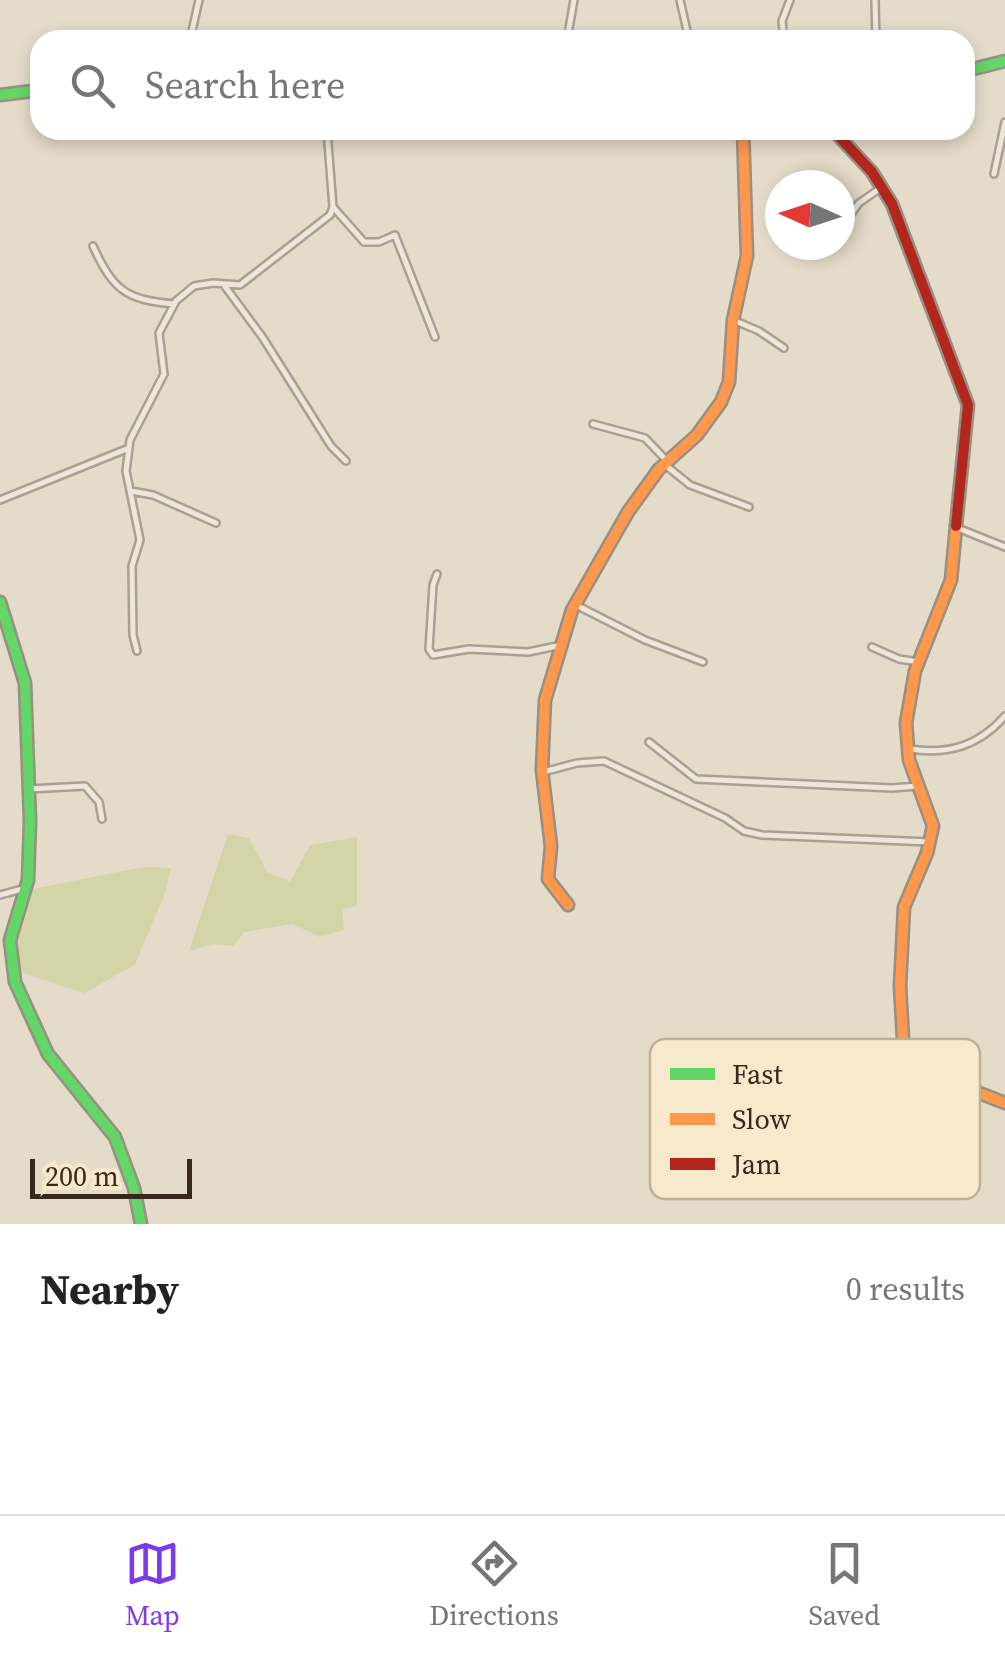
<!DOCTYPE html>
<html lang="en">
<head>
<meta charset="utf-8">
<style>
  body { margin:0; font-family:"Source Serif 4",serif; background:#f2f2f2; color:#222 }
  .compass { position:absolute; left:765px; top:170px; width:90px; height:90px; border-radius:50%; background:#fff; box-shadow:0 5px 15px #0003; rotate:273deg }
  .scale { position:absolute; left:30px; bottom:25px; width:162px; box-sizing:border-box; padding-left:10px; border:5px solid #37281b; border-top:0; font-size:28px; line-height:35px; white-space:nowrap; color:#37281b; -webkit-text-stroke:8px #f7eacc; paint-order:stroke }
  .list { margin:0; padding:0; list-style:none }
  h2 { display:flex; justify-content:space-between; align-items:center; height:130px; margin:0; padding:0 40px; font-size:42px }
  h2 small { font-size:32px; font-weight:400; color:#767676 }
  .icon { flex:none; width:55px; height:55px; fill:none; stroke:currentColor; stroke-width:2; stroke-linecap:round; stroke-linejoin:round }
  .map { position:relative; flex:none; width:1005px; height:1224px; overflow:hidden }
  .search { position:absolute; background:#fff; box-shadow:0 5px 15px #0003; left:30px; right:30px; top:30px; height:110px; display:flex; align-items:center; gap:25px; box-sizing:border-box; padding:0 35px; border-radius:30px; color:#767676; font-size:38px }
  .sheet { height:290px; background:#fff }
  nav { display:flex; justify-content:space-around; align-items:center; box-sizing:border-box; height:140px; border-top:2px solid #e0e0e0; background:#fff; font-size:28px; color:#767676 }
  nav a { display:grid; justify-items:center; gap:5px }
  nav .on { color:#7c3aed }
  .map>svg:first-child { display:block }
  .green { fill:#d4d4a9 }
  .lines { fill:none; stroke-linecap:round; stroke-linejoin:round }
  .street-casing { stroke:#a9a092; stroke-width:10 }
  .fast-casing { stroke:#989082; stroke-width:15 }
  .slow-casing { stroke:#989082; stroke-width:15 }
  .jam-casing { stroke:#989082; stroke-width:15 }
  .street { stroke:#ece6db; stroke-width:5 }
  .fast { stroke:#63d668; stroke-width:10 }
  .slow { stroke:#ff974d; stroke-width:10 }
  .jam { stroke:#b3261e; stroke-width:10 }
  .key { fill:#f7eacc; stroke:#bdb097; stroke-width:2.5 }
  .key-label { font-size:28px; fill:#37281b }
</style>
</head>
<body>
<div class="map">
<svg width="1005" height="1224" viewBox="0 0 1005 1224">
  <rect width="100%" height="100%" fill="#e4dcc8"/>
  <path class="green" d="M228,834L249,838L267,872L290,882L310,845L357,837V906L342,909L344,930L319,937L293,924L244,932L234,946L213,944L189,951Z
    M144,867L171,868L165,893L135,965L84,993L12,969L13,940L28,890Z"/>
  <g class="lines">
    <g class="street-casing">
      <path id="street" d="M680,0L689,40
        M875,0L876,40
        M190,40L199,0
        M567,40L574,0
        M784,40L782,21L790,0
        M994,174L1005,122
        M333,207L364,242H379L395,235L435,337
        M840,217H849L859,203L882,187
        M93,246C113,290 126,300 174,304
        M224,285L263,338L331,446L346,461
        M733,320L759,331L784,348
        M593,424L645,438L667,461
        M664,464L690,485L749,507
        M131,491L153,495L216,523
        M0,500L129,448
        M955,527L1005,547
        M437,574L433,585L429,649L433,655L469,649L528,652L562,645
        M574,604L645,640L703,662
        M872,647L899,659L919,662
        M137,651L133,635L132,566L140,540L126,471L130,440L164,374L159,333L176,301L194,286L213,283L240,285L330,215L333,207L327,130
        M649,742L696,779L892,788L918,786
        M910,749C948,755 979,746 1005,716
        M543,772L577,763L604,761L725,818L744,831L762,835L930,842
        M29,789L85,786L99,802L102,819
        M0,895L26,888"/>
    </g>
    <g class="fast-casing">
      <path id="fast" d="M965,71L1005,61
        M0,95L40,90
        M0,602L25,683L30,821L28,880L10,940L15,982L48,1054L115,1137L134,1188L141,1224"/>
    </g>
    <g class="slow-casing">
      <path id="slow" d="M956,526L951,580L915,671L906,723L909,760L933,826L927,853L904,907L900,986L903,1039L918,1069L1005,1103
        M568,905L548,879L551,846L542,770L545,700L572,610L628,512L659,469L697,435L721,402L729,382L733,320L747,256L743,130"/>
    </g>
    <g class="jam-casing">
      <path id="jam" d="M833,130L872,172L892,204L968,405L956,526"/>
    </g>
    <use href="#street" class="street"/>
    <use href="#fast" class="fast"/>
    <use href="#slow" class="slow"/>
    <use href="#jam" class="jam"/>
  </g>
  <rect x="650" y="1039" width="330" height="160" rx="15" class="key"/>
  <rect x="670" y="1068" width="45" height="12" fill="#63d668"/>
  <rect x="670" y="1113" width="45" height="12" fill="#ff974d"/>
  <rect x="670" y="1158" width="45" height="12" fill="#b3261e"/>
  <g class="key-label">
    <text x="732" y="1084">Fast</text>
    <text x="732" y="1129">Slow</text>
    <text x="732" y="1174">Jam</text>
  </g>
</svg>
<svg class="compass" viewBox="-18 -18 36 36"><path d="M0-13l5 13h-10z" fill="#e53935"/><path d="M0 13l5-13h-10z" fill="#767676"/></svg>
<div class="scale">200 m</div>
<div class="search"><svg class="icon" aria-label="search" viewBox="0 0 24 24"><circle cx="10" cy="10" r="6"/><path d="M15 15l6 6"/></svg>Search here</div>
</div>
<section class="sheet">
<h2>Nearby<small>0 results</small></h2>
<ul class="list">
</ul>
</section>
<nav>
<a class="on"><svg class="icon" aria-label="map" viewBox="0 0 24 24"><path d="M3 6l6-2 6 2 6-2v14l-6 2-6-2-6 2zM9 4v14M15 6v14"/></svg>Map</a>
<a><svg class="icon" aria-label="directions" viewBox="0 0 24 24"><path d="M12 3l9 9-9 9-9-9zM9 14v-3h6M13 9l2 2-2 2"/></svg>Directions</a>
<a><svg class="icon" aria-label="saved" viewBox="0 0 24 24"><path d="M7 4h10v16l-5-4-5 4z"/></svg>Saved</a>
</nav>
</body>
</html>
